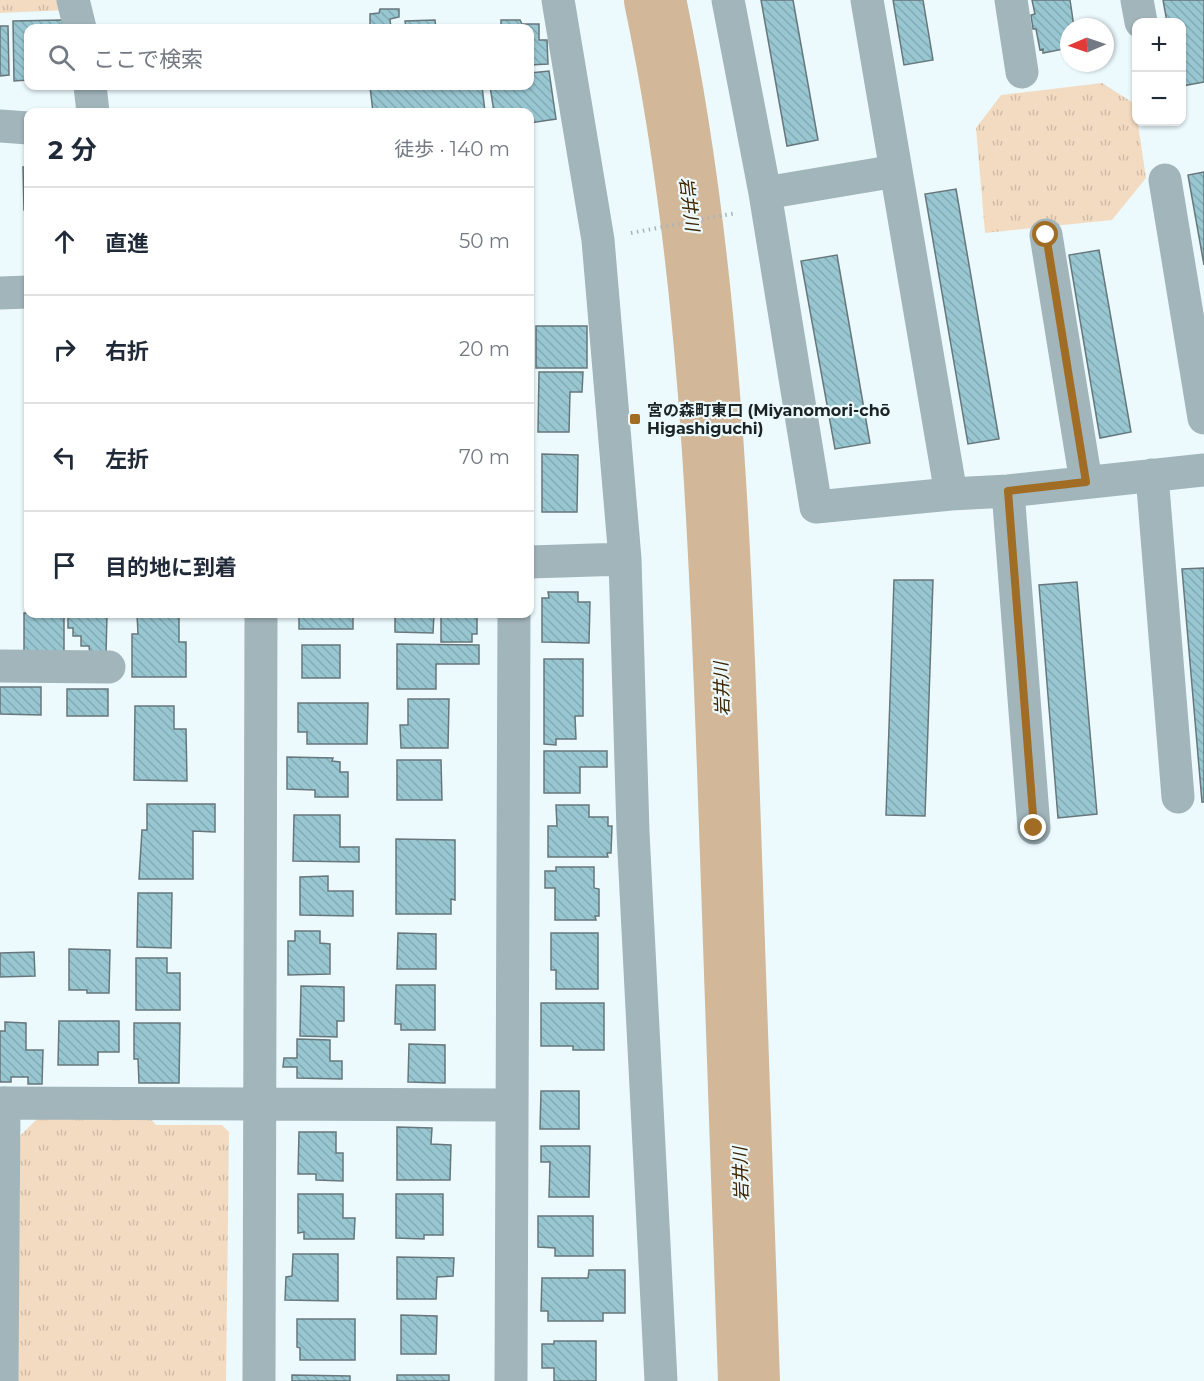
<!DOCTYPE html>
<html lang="ja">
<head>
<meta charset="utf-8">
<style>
  body { margin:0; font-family:Montserrat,"Noto Sans JP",sans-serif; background:#f6f6f7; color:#1f2937 }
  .controls { position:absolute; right:18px; top:18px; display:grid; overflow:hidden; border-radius:12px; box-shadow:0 2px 4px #0004 }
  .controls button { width:54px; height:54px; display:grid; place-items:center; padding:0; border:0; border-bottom:2px solid #e0e1e3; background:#fff; color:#1f2937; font:30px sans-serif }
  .compass { position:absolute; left:1060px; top:18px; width:54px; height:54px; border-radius:50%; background:#fff; box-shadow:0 2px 4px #0004; rotate:268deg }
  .stop { position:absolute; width:18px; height:18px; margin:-14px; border:4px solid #a16d24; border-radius:50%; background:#fff }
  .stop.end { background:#a16d24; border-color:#fff; box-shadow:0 2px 6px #0008 }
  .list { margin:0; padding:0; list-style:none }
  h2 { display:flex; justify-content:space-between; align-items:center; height:78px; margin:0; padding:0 24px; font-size:26px }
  h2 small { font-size:20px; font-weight:400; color:#747a83 }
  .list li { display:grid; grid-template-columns:39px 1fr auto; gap:18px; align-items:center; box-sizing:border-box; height:108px; padding:0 24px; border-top:2px solid #e0e1e3 }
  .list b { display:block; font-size:22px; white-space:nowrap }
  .list em { font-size:20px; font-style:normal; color:#747a83 }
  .icon { flex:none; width:33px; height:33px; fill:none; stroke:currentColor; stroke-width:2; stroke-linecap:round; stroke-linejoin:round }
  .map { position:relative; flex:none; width:1204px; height:1381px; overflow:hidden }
  .search { position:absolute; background:#fff; box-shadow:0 2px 4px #0004; left:24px; top:24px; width:510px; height:66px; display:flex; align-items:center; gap:15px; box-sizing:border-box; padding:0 21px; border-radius:12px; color:#747a83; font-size:22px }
  .panel { position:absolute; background:#fff; box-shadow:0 2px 4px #0004; left:24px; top:108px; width:510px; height:510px; border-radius:12px }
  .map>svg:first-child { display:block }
  .grass { fill:url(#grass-tufts) }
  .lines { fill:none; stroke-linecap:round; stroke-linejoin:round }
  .river { stroke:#d2b899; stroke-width:62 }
  .building { fill:url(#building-back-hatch); stroke:#67777b; stroke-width:1.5 }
  .path { stroke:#a9b4b8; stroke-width:4; stroke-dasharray:1.5 4.5; stroke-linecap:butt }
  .minor { stroke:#a1b5ba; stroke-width:33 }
  .route { stroke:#a16d24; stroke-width:8 }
  .poi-dot { fill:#a16d24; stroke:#ecfafe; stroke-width:2 }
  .labels { text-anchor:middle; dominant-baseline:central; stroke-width:4.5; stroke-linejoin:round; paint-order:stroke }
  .poi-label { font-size:16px; font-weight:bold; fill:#1c2324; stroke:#ecfafe; text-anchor:start }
  .water-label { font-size:18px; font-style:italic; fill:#3f2500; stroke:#ecfafe }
</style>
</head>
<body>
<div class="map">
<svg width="1204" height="1381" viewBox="0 0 1204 1381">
  <defs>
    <pattern id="grass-tufts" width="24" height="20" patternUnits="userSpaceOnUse" patternTransform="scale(1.5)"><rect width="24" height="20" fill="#f3dbc1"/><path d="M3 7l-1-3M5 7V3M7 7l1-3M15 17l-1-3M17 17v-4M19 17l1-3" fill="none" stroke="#d0bca6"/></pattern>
    <pattern id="building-back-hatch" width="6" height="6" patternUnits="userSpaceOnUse" patternTransform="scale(1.5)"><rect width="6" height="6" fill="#98c7d2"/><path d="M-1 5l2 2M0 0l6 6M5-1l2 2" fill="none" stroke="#82abb4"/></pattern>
  </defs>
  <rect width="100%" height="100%" fill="#ecfafe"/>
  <path class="grass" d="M0,0H66L68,10L0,13Z
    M1102,83L1135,104L1146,178L1112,220L985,233L976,128L1001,95Z
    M38,1118L151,1119L156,1125H222L229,1132L226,1381H18L20,1136Z"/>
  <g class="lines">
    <path class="river" d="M655,0C708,251 719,513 728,769C735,973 742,1177 749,1381"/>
  </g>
  <path class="building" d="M761,0H793L818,140L787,146Z
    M893,0H923L933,60L904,65Z
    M1032,0H1070L1074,27H1069V48L1043,53V49L1040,50L1036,29H1033L1031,15L1035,14Z
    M1163,0H1204V82L1182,86V22H1167Z
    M380,9H399V17L390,19L391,28H370V14L379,13Z
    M62,20L63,28H28V80L14,81L13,21Z
    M435,20L436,28H406L405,21Z
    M501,20H520L522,24H539V40H547L548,64L530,65V28H501Z
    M0,26H8L9,75L0,76Z
    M549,71L556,119L530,123V112H494L490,86H530V73Z
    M382,86H482L485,112H373L370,87Z
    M23,167H28V210H24Z
    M1204,172V265L1188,175Z
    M956,189L999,439L968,444L925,194Z
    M1099,250L1131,432L1100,438L1069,255Z
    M837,255L870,443L835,449L801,261Z
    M536,326H587V368H536Z
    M539,372H583L582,392H570L569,432H538Z
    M542,454L578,455L577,512H542Z
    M1204,568V802H1202L1182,569Z
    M894,580H933L925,816L886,815Z
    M1077,582L1097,814L1058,818L1039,585Z
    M548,592H578V602H590L589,643L542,642V598H549Z
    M24,613L64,614V656L24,652Z
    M68,614H107L106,655H90L89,646H81V636H73V628H68Z
    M137,614H179V642H186V677H132V634H138Z
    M299,614H353V629H299Z
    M395,614H434L433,633L395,632Z
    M441,614H477V634H472V642H441Z
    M397,644L479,645V664H436V689H397Z
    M302,645H340V678H302Z
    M544,659H583V716H575L576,739H556V745L544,744Z
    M0,687H41V715L0,714Z
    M67,689H108V716H67Z
    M408,699H449L448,748H401L400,725H408Z
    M298,703H368L367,744H307V732H298Z
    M135,706H174V729H186L187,781L134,780Z
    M544,751H607V767H580V793H544Z
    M287,757L333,758L332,761L340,762V772H348V797H315V790L287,789Z
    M397,760H441L442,800H397Z
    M147,804H215V832L193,831V879H139L142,830H147Z
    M556,805H589V817H608V826H612L611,853H607L608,857H548V826H557Z
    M294,815H340V847H359V862L293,861Z
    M396,839L455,840V900L451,899V914H396Z
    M556,867H594V888L599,889V916H595L596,920H555V888H545V871H556Z
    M328,876V891H353V916L300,915V877Z
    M138,893H172L171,948L137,947Z
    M295,931H320V943L330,944V974L288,975V941H295Z
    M398,933L436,934V969H397Z
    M551,933H598V989H556V970H551Z
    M69,949L110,950L109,993H87V990H69Z
    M34,952L35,976L0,977V953Z
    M136,958H167V973H180V1010H136Z
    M396,985H435V1030H401V1024H395Z
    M301,986L344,987V1021H337V1037L300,1036Z
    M541,1003H604V1050H573V1046H541Z
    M59,1021H119V1052H98V1065H58Z
    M5,1022L26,1023V1050H43L42,1084H28V1077H11V1082H0V1031H5Z
    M134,1023H180L179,1083H139L138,1059H134Z
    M297,1039L330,1040V1061H342V1079L297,1078V1067H283L284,1058H297Z
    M409,1044L445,1045V1083L408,1082Z
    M541,1091H579V1129H540Z
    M397,1127L432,1128L431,1144L451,1145L450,1180H397Z
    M299,1132H336V1153H343V1181L316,1180V1174H298Z
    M541,1146H590L589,1197H549L550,1162H541Z
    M298,1194H343V1218H355L354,1239H304V1232L298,1233Z
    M396,1194H443V1235H424V1239L396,1238Z
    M538,1216H593V1256H555V1248L538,1247Z
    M293,1254H338V1301L285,1300L286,1277L292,1276Z
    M397,1257L454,1258L453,1276L437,1277L436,1299H397Z
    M589,1270H625V1313H603V1321H548V1311H541L542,1278H588Z
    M401,1315L437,1316L436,1354H401Z
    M297,1319H355V1360H300V1348L297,1347Z
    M554,1341H596V1381H554V1368H542V1344H554Z
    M292,1375L350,1376V1381H292Z
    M397,1375H449V1381H397Z"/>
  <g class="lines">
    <path class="path" d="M631,233L736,213"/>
    <path class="minor" d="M73,0L80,28
      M558,0L598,240L625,559L633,832L661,1381
      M728,0L765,193L816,507L951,494L1008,491L1204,470
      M867,0L951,494
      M1011,0L1022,72
      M1137,0L1141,22
      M90,86L93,112
      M0,126L28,128
      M1165,180L1204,418
      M765,193L896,171
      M1046,235L1086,482
      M0,293L28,292
      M1152,475L1178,797
      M1008,491L1034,828
      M530,562L625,559
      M0,666L109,667
      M0,1103L512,1105
      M2,1381L4,1103
      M259,1381L261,614
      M511,1381L514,614"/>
  </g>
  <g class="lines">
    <path class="route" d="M1034,828L1008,491L1086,482L1046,235"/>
  </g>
  <rect class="poi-dot" x="629" y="413" width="12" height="12" rx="3"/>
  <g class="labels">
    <g class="poi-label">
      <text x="647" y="410">宮の森町東口 (Miyanomori-chō<tspan x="647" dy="18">Higashiguchi)</tspan></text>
    </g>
    <g class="water-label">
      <text transform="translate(689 204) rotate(83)">岩井川</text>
      <text transform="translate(722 689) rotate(-92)">岩井川</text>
      <text transform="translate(741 1174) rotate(-92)">岩井川</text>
    </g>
  </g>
</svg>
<div class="controls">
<button>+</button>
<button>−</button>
</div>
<svg class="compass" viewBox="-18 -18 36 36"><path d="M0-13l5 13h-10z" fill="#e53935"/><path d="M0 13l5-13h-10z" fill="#747a83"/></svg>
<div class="stop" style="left:1046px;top:235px"></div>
<div class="stop end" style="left:1034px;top:828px"></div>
<div class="search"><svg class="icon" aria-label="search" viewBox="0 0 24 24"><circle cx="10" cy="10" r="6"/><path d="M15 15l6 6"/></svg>ここで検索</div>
<section class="panel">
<h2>2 分<small>徒歩 · 140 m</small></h2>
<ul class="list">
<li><svg class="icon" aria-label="ahead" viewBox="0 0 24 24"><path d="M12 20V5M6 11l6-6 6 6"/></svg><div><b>直進</b></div><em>50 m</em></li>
<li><svg class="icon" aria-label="right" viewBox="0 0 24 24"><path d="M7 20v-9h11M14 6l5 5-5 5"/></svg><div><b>右折</b></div><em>20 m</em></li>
<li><svg class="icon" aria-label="left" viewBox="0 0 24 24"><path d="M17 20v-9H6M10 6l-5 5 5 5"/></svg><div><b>左折</b></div><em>70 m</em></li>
<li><svg class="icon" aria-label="arrive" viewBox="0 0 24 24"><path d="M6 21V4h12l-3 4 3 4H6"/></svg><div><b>目的地に到着</b></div></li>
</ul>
</section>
</div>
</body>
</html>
